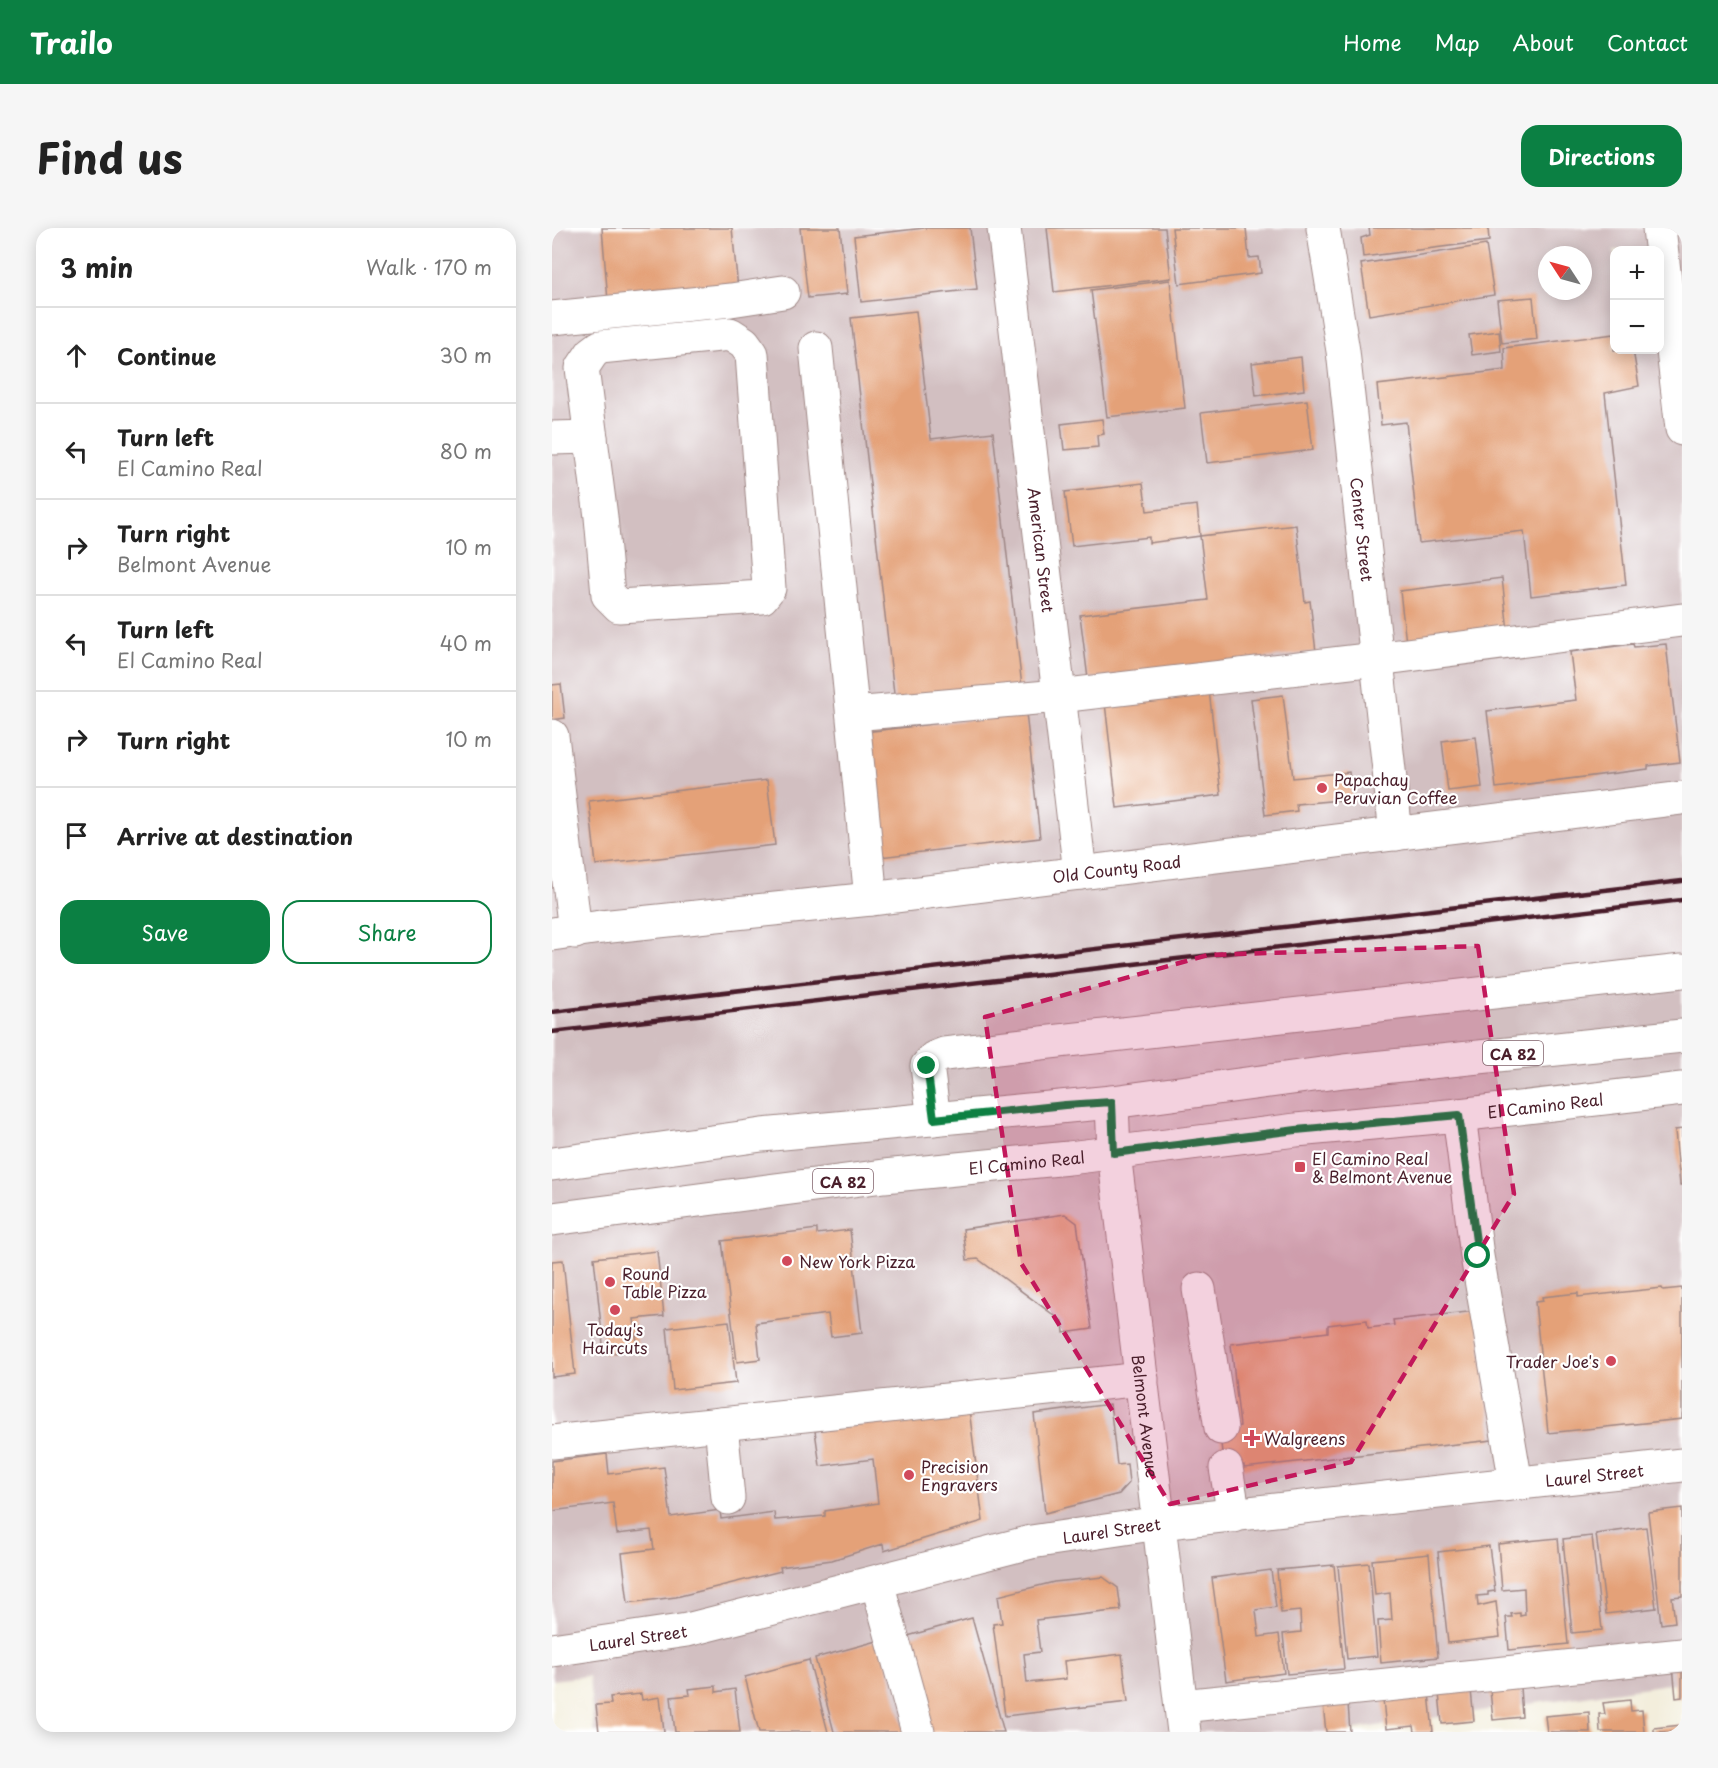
<!DOCTYPE html>
<html lang="en">
<head>
<meta charset="utf-8">
<style>
  body { margin:0; font-family:"Playpen Sans",sans-serif; background:#f6f6f6; color:#222 }
  .controls { position:absolute; right:18px; top:18px; display:grid; overflow:hidden; border-radius:12px; box-shadow:0 3px 15px #0003 }
  .controls button { width:54px; height:54px; display:grid; place-items:center; padding:0; border:0; border-bottom:2px solid #e0e0e0; background:#fff; color:#222; font:30px sans-serif }
  .compass { position:absolute; left:986px; top:18px; width:54px; height:54px; border-radius:50%; background:#fff; box-shadow:0 3px 15px #0003; rotate:306deg }
  .stop { position:absolute; width:18px; height:18px; margin:-14px; border:4px solid #0b8043; border-radius:50%; background:#fff }
  .stop.end { background:#0b8043; border-color:#fff; box-shadow:0 2px 6px #0008 }
  .list { margin:0; padding:0; list-style:none }
  h2 { display:flex; justify-content:space-between; align-items:center; height:78px; margin:0; padding:0 24px; font-size:26px }
  h2 small { font-size:20px; font-weight:400; color:#767676 }
  .list li { display:grid; grid-template-columns:39px 1fr auto; gap:18px; align-items:center; box-sizing:border-box; height:96px; padding:0 24px; border-top:2px solid #e0e0e0 }
  .list b { display:block; font-size:22px; white-space:nowrap }
  .list p { margin:0; font-size:20px; white-space:nowrap; color:#767676 }
  .list em { font-size:20px; font-style:normal; color:#767676 }
  .actions { display:flex; gap:12px; padding:18px 24px }
  .actions a { flex:1; padding:14px 0; border:2px solid #0b8043; border-radius:18px; text-align:center; font-size:21px; color:#0b8043 }
  .actions .main { background:#0b8043; color:#fff }
  .icon { flex:none; width:33px; height:33px; fill:none; stroke:currentColor; stroke-width:2; stroke-linecap:round; stroke-linejoin:round }
  .map { position:relative; flex:none; width:1130px; height:1504px; overflow:hidden; border-radius:18px }
  header { display:flex; align-items:center; gap:36px; box-sizing:border-box; height:84px; padding:0 30px; background:#0b8043; color:#fff }
  header strong { font-size:28px }
  nav { display:flex; gap:33px; margin-inline-start:auto; font-size:21px }
  .intro { display:flex; align-items:center; justify-content:space-between; box-sizing:border-box; height:144px; padding:0 36px }
  h1 { margin:0; font-size:42px }
  .button { padding:15px 27px; border-radius:18px; background:#0b8043; color:#fff; font-size:21px; font-weight:700 }
  main { display:flex; gap:36px; padding:0 36px }
  aside { flex:1; background:#fff; border-radius:18px; box-shadow:0 3px 15px #0003 }
  .map>svg:first-child { display:block }
  .industrial { fill:#d2bfc1; fill-rule:evenodd }
  .building { fill:#e4a178 }
  .lines { fill:none; stroke-linecap:round; stroke-linejoin:round }
  .minor-casing { stroke:#9e8684; stroke-width:35 }
  .major-casing { stroke:#9e8684; stroke-width:35 }
  .minor { stroke:#fff; stroke-width:33 }
  .major { stroke:#fff; stroke-width:33 }
  .rail { stroke:#4a1f2b; stroke-width:4.5 }
  .route { stroke:#0b8043; stroke-width:8 }
  .marked { fill:#c2185b; fill-opacity:0.2; stroke:#c2185b; stroke-width:4.5; stroke-dasharray:12 8; stroke-linejoin:round }
  .poi-dot { fill:#d1495b; stroke:#fff; stroke-width:2 }
  .labels { text-anchor:middle; dominant-baseline:central; stroke-width:4.5; stroke-linejoin:round; paint-order:stroke }
  .shield { fill:#fff; stroke:#80626b; stroke-width:1.5 }
  .shield-label { font-size:15px; font-weight:bold; fill:#4a1f2b }
  .street-label { font-size:16px; fill:#4a1f2b; stroke:#fff }
  .poi-label { font-size:16px; fill:#4a1f2b; stroke:#fff; text-anchor:start }
</style>
</head>
<body>
<header>
<strong>Trailo</strong>
<nav><a>Home</a><a>Map</a><a>About</a><a>Contact</a></nav>
</header>
<div class="intro"><h1>Find us</h1><a class="button">Directions</a></div>
<main>
<aside>
<h2>3 min<small>Walk · 170 m</small></h2>
<ul class="list">
<li><svg class="icon" aria-label="ahead" viewBox="0 0 24 24"><path d="M12 20V5M6 11l6-6 6 6"/></svg><div><b>Continue</b></div><em>30 m</em></li>
<li><svg class="icon" aria-label="left" viewBox="0 0 24 24"><path d="M17 20v-9H6M10 6l-5 5 5 5"/></svg><div><b>Turn left</b><p>El Camino Real</p></div><em>80 m</em></li>
<li><svg class="icon" aria-label="right" viewBox="0 0 24 24"><path d="M7 20v-9h11M14 6l5 5-5 5"/></svg><div><b>Turn right</b><p>Belmont Avenue</p></div><em>10 m</em></li>
<li><svg class="icon" aria-label="left" viewBox="0 0 24 24"><path d="M17 20v-9H6M10 6l-5 5 5 5"/></svg><div><b>Turn left</b><p>El Camino Real</p></div><em>40 m</em></li>
<li><svg class="icon" aria-label="right" viewBox="0 0 24 24"><path d="M7 20v-9h11M14 6l5 5-5 5"/></svg><div><b>Turn right</b></div><em>10 m</em></li>
<li><svg class="icon" aria-label="arrive" viewBox="0 0 24 24"><path d="M6 21V4h12l-3 4 3 4H6"/></svg><div><b>Arrive at destination</b></div></li>
</ul>
<div class="actions"><a class="main">Save</a><a>Share</a></div>
</aside>
<div class="map">
<svg width="1130" height="1504" viewBox="0 0 1130 1504">
  <rect width="100%" height="100%" fill="#fff"/>
  <filter id="ink" filterUnits="userSpaceOnUse"><feTurbulence type="fractalNoise" baseFrequency=".0167" numOctaves="2"/><feDisplacementMap in="SourceGraphic" scale="12" xChannelSelector="R" yChannelSelector="G"/><feConvolveMatrix kernelMatrix="1 2 1 2 8 2 1 2 1" color-interpolation-filters="sRGB"/></filter>
  <filter id="wash" filterUnits="userSpaceOnUse"><feTurbulence type="fractalNoise" baseFrequency=".008" numOctaves="4" result="noise"/><feDisplacementMap in="SourceGraphic" scale="24" xChannelSelector="R" yChannelSelector="G"/><feGaussianBlur stdDeviation="1.35" result="paint"/><feColorMatrix in="noise" values="0 0 0 0 0 0 0 0 0 0 0 0 0 0 0 0 0 1.4 0 .05"/><feComposite in="paint" operator="in"/></filter>
  <g filter="url(#wash)">
    <rect width="100%" height="100%" fill="#f3eedc"/>
    <path class="industrial" d="M0,0H1130V1454L784,1504H42L37,1448L0,1452ZM1062,22H1108V122H1062ZM995,27H1031V63H995Z"/>
    <g id="blocks">
      <path class="building" d="M50,0H180L186,61L56,73Z
        M248,0H288L295,66L256,70Z
        M373,0H418L425,61L309,74L302,8Z
        M495,0H613L619,50L502,64Z
        M620,0H694L697,30L707,29L709,45L627,56Z
        M817,0H936L937,13L811,29L809,10L818,7Z
        M934,17L942,67L817,87L809,36Z
        M618,52L633,180L555,189L539,62Z
        M981,69L985,111L950,115L945,72Z
        M364,83L379,211L441,204L470,459L343,474L299,90Z
        M947,103L949,123L920,127L917,107Z
        M1062,106V122H1081L1087,158L1053,165L1074,357L979,368L972,303L867,315L854,194L829,197L825,157L953,142L952,120Z
        M749,129L752,162L704,168L700,135Z
        M755,172L761,222L655,235L649,185Z
        M550,191L552,206L545,207L546,219L512,222L509,196Z
        M591,255L595,283L645,277L648,308L597,315V309L520,318L513,264Z
        M744,297L753,374L758,373L764,424L536,451L528,387L656,372L648,308Z
        M950,350L956,403L854,415L848,363Z
        M1081,416L1082,419L1114,416L1128,534L1096,538V541L944,560L935,483L1024,472L1018,424Z
        M9,456L13,490L0,492V457Z
        M657,462L669,567L565,580L553,475Z
        M731,467L741,550L797,544L800,571L744,576L745,583L713,587L699,471Z
        M474,485L488,610L328,629L313,504Z
        M924,509L930,559L896,563L890,513Z
        M215,552L223,617L44,637L37,573Z
        M1130,901V957H1128L1123,902Z
        M513,986L525,995L540,1101L512,1105L511,1094L426,1031L415,1032L411,1001Z
        M265,1001V1006L298,1002L310,1105L279,1109L276,1086L204,1095L208,1131L185,1134L170,1013Z
        M105,1023L112,1088L82,1091L86,1122L52,1126L42,1030Z
        M11,1032L23,1146L0,1149V1033Z
        M1110,1060L1111,1062L1130,1060V1191L996,1205L983,1074L991,1073L990,1069L1026,1065V1069Z
        M925,1083L940,1212L692,1240V1237L672,1240L667,1200L688,1198L679,1116L776,1104V1097L815,1092L816,1100L842,1097L841,1092Z
        M177,1093L184,1155L121,1162L115,1100Z
        M558,1176L565,1237L575,1236L577,1255L567,1266L493,1285L482,1186Z
        M417,1181L431,1293L332,1323L331,1316L280,1332L228,1339L229,1343L124,1369L76,1375L70,1325L102,1321L99,1302L65,1306L61,1275L0,1283V1233L55,1226L57,1246L112,1239L119,1289L168,1282L169,1291L222,1284L223,1292L273,1288V1283L326,1275L321,1231L268,1238L263,1203Z
        M1130,1280V1368L1120,1369L1123,1394L1109,1396L1096,1284Z
        M1094,1299L1104,1380L1054,1386L1044,1306Z
        M1040,1308L1050,1402L1020,1405L1011,1311Z
        M1006,1310L1016,1416L957,1422L954,1389H960L959,1386L968,1385V1388L973,1387L972,1360L950,1362L946,1316Z
        M937,1318L943,1363L936,1364V1367L925,1368L926,1378L944,1374L948,1409L896,1415L886,1324Z
        M877,1326L886,1429L829,1435L826,1393L840,1392L838,1365L823,1367L820,1332Z
        M817,1335L825,1428L795,1431L786,1338Z
        M782,1337L792,1441L735,1446L731,1406L749,1404L748,1383L729,1385L725,1342Z
        M719,1342L724,1379L704,1382L707,1409L727,1406L732,1445L674,1453L660,1350Z
        M551,1349L566,1360L569,1382L484,1392L488,1424L472,1426L475,1455L514,1451L512,1433L570,1426L576,1474L453,1488L441,1396L450,1395L446,1368L502,1354Z
        M420,1390L452,1504H378L352,1409Z
        M329,1412L352,1504H282L263,1430Z
        M257,1432L276,1504H207L193,1449Z
        M1130,1437V1469L1124,1470L1121,1438Z
        M164,1458V1464L183,1461L188,1504H123L119,1469L138,1467L137,1461Z
        M968,1459L970,1489L941,1492L938,1462Z
        M919,1462L922,1493L890,1496L887,1465Z
        M877,1465L881,1504H863L862,1498L834,1501L831,1472Z
        M89,1466L90,1472L108,1469L112,1504H47L44,1477L59,1476L58,1469Z
        M1078,1472L1079,1483L1090,1482L1092,1504H1048L1047,1486H1053L1051,1475Z
        M796,1475L798,1504H774L771,1477Z
        M1037,1484L1038,1504H995L993,1488Z
        M1129,1497V1504H1102V1500Z"/>
    </g>
  </g>
  <g filter="url(#ink)">
    <use href="#blocks" fill-opacity="0" stroke="#9e8684" stroke-width="1.5"/>
    <g class="lines">
      <g class="minor-casing">
        <g id="minor">
          <path id="s1" d="M452,0L528,645"/>
          <path id="s2" d="M771,0L791,123L844,606"/>
          <path d="M1107,0L1130,201"/>
          <path d="M0,90L179,72L231,64"/>
          <path d="M178,106L192,115L200,126L217,360L210,369L67,378L56,367L49,289L30,140L40,125L48,119Z"/>
          <path d="M264,120L319,671"/>
          <path d="M0,210L39,209"/>
          <path d="M301,486L507,468L824,431L1130,392"/>
          <path d="M0,508L23,704"/>
          <path id="s3" d="M49,699L319,671L1130,570"/>
          <path id="s4" d="M560,874L562,925L632,1504"/>
          <path d="M907,887L925,1028L964,1255"/>
          <path d="M382,891L375,838L382,830L392,826L1130,743"/>
          <path d="M647,1061L669,1200"/>
          <path d="M169,1196L176,1270"/>
          <path d="M0,1214L590,1151"/>
          <path d="M674,1240L682,1288"/>
          <path d="M325,1354L366,1504"/>
          <path id="s5" d="M0,1422L135,1402L479,1314L607,1295L1130,1237"/>
          <path d="M629,1478L1130,1427"/>
        </g>
      </g>
      <g class="major-casing">
        <g id="major">
          <path d="M0,706L49,699"/>
          <path d="M0,936L210,907L560,874L792,843L1130,808"/>
          <path id="s6" d="M0,991L332,948L517,930L744,902L907,887L1130,861"/>
        </g>
      </g>
      <use href="#minor" class="minor"/>
      <use href="#major" class="major"/>
      <path class="rail" d="M0,784L1130,653
        M0,804L1130,672"/>
    </g>
  </g>
  <g class="lines" filter="url(#ink)">
    <path class="route" d="M375,838L382,891L513,877L560,874L562,925L744,902L907,887L926,1028"/>
  </g>
  <path class="marked" d="M926,718L962,966L799,1234L618,1276L469,1035L433,789L656,727Z"/>
  <g class="poi-dot">
    <circle cx="770" cy="560" r="6"/>
    <rect x="742" y="933" width="12" height="12" rx="3"/>
    <circle cx="235" cy="1033" r="6"/>
    <circle cx="58" cy="1054" r="6"/>
    <circle cx="63" cy="1082" r="6"/>
    <circle cx="1059" cy="1133" r="6"/>
    <path d="M697 1201h6v6h6v6h-6v6h-6v-6h-6v-6h6z"/>
    <circle cx="357" cy="1247" r="6"/>
  </g>
  <g class="labels">
    <g class="shield">
      <rect x="931" y="813" width="60" height="24" rx="4.5"/>
      <rect x="261" y="941" width="60" height="24" rx="4.5"/>
    </g>
    <g class="shield-label">
      <text x="961" y="825">CA 82</text>
      <text x="291" y="953">CA 82</text>
    </g>
    <g class="street-label">
      <text stroke="none"><textPath href="#s2" startOffset="304">Center Street</textPath></text>
      <text stroke="none"><textPath href="#s1" startOffset="324">American Street</textPath></text>
      <text stroke="none"><textPath href="#s3" startOffset="519">Old County Road</textPath></text>
      <text stroke="none"><textPath href="#s6" startOffset="1000">El Camino Real</textPath></text>
      <text stroke="none"><textPath href="#s6" startOffset="478">El Camino Real</textPath></text>
      <text stroke="none"><textPath href="#s4" startOffset="316">Belmont Avenue</textPath></text>
      <text stroke="none"><textPath href="#s5" startOffset="1059">Laurel Street</textPath></text>
      <text stroke="none"><textPath href="#s5" startOffset="573">Laurel Street</textPath></text>
      <text stroke="none"><textPath href="#s5" startOffset="87">Laurel Street</textPath></text>
    </g>
    <g class="poi-label">
      <text x="782" y="551">Papachay<tspan x="782" dy="18">Peruvian Coffee</tspan></text>
      <text x="760" y="930">El Camino Real<tspan x="760" dy="18">&amp; Belmont Avenue</tspan></text>
      <text x="247" y="1033">New York Pizza</text>
      <text x="70" y="1045">Round<tspan x="70" dy="18">Table Pizza</tspan></text>
      <text x="63" y="1101" text-anchor="middle">Today's<tspan x="63" dy="18">Haircuts</tspan></text>
      <text x="1047" y="1133" text-anchor="end">Trader Joe's</text>
      <text x="712" y="1210">Walgreens</text>
      <text x="369" y="1238">Precision<tspan x="369" dy="18">Engravers</tspan></text>
    </g>
  </g>
</svg>
<div class="controls">
<button>+</button>
<button>−</button>
</div>
<svg class="compass" viewBox="-18 -18 36 36"><path d="M0-13l5 13h-10z" fill="#e53935"/><path d="M0 13l5-13h-10z" fill="#767676"/></svg>
<div class="stop" style="left:926px;top:1028px"></div>
<div class="stop end" style="left:375px;top:838px"></div>
</div>
</main>
</body>
</html>
